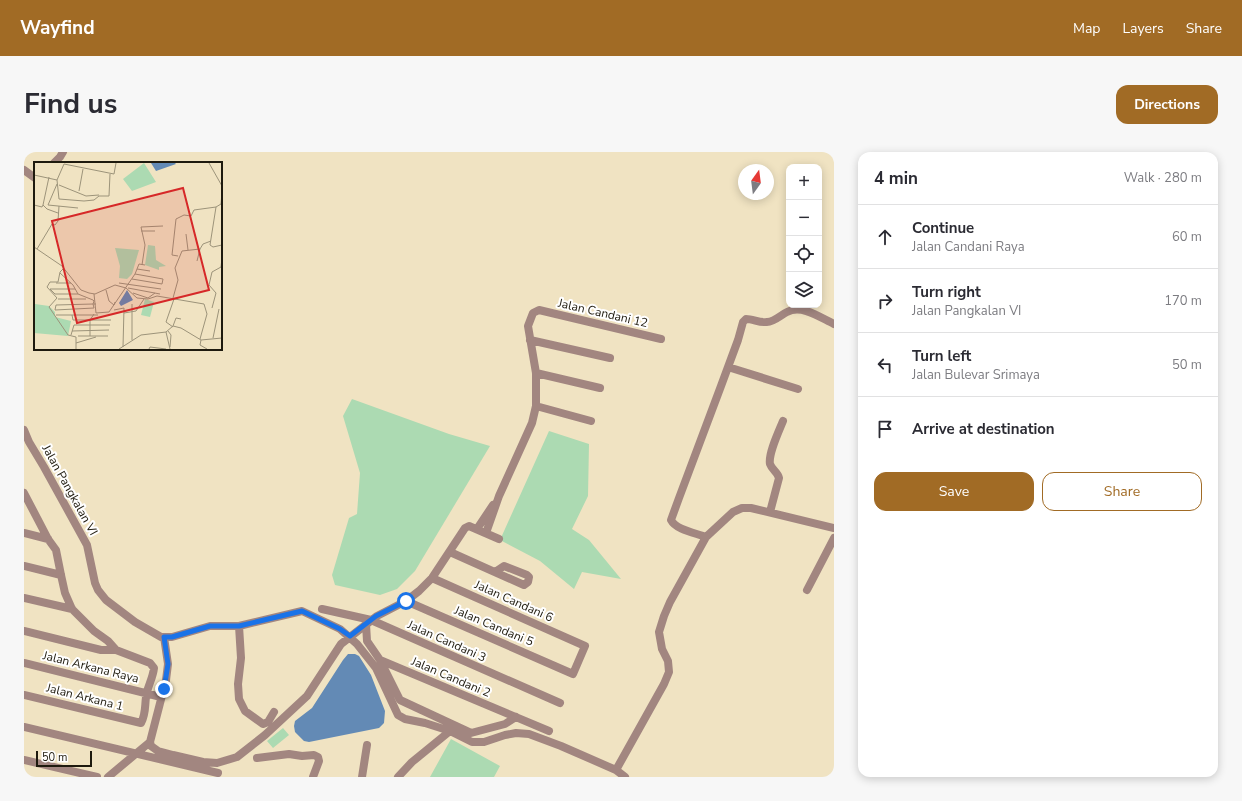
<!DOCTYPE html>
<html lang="en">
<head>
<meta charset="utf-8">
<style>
  body { margin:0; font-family:"Nunito Sans",sans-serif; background:#f7f7f7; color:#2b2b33 }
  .controls { position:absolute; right:12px; top:12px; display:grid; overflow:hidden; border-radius:8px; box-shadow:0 2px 10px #0003 }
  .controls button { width:36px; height:36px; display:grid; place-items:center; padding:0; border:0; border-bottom:1px solid #e1e1e2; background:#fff; color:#2b2b33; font:20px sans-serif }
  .compass { position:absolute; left:714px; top:12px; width:36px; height:36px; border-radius:50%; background:#fff; box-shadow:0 2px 10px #0003; rotate:14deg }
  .scale { position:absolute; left:12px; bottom:10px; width:56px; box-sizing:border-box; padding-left:4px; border:2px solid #1e1a0e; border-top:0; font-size:11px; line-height:14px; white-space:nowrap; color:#1e1a0e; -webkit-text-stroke:3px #fff; paint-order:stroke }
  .stop { position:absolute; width:12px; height:12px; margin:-9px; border:3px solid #1a73e8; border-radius:50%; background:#fff }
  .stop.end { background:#1a73e8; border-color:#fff; box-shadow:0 1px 4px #0008 }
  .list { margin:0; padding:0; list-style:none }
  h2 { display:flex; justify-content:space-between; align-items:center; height:52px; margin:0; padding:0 16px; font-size:17px }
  h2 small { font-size:13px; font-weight:400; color:#7c7c81 }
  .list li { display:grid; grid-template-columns:26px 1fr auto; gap:12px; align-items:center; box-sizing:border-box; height:64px; padding:0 16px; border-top:1px solid #e1e1e2 }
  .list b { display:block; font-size:15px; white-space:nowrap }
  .list p { margin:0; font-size:13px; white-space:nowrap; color:#7c7c81 }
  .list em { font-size:13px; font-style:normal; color:#7c7c81 }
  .actions { display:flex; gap:8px; padding:12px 16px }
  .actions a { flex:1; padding:9px 0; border:1px solid #a16b25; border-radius:12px; text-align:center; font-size:14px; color:#a16b25 }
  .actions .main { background:#a16b25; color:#fff }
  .icon { flex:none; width:22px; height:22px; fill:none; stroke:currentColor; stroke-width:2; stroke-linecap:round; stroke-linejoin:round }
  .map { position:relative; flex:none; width:810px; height:625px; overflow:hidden; border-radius:12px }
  header { display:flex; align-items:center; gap:24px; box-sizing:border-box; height:56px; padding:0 20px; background:#a16b25; color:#fff }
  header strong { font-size:19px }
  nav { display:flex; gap:22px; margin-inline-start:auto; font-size:14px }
  .intro { display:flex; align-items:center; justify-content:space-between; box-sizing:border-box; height:96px; padding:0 24px }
  h1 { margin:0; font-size:28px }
  .button { padding:10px 18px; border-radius:12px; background:#a16b25; color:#fff; font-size:14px; font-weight:700 }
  main { display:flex; gap:24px; padding:0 24px }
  aside { flex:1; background:#fff; border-radius:12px; box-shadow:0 2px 10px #0003 }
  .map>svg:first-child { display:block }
  .green { fill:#acdab2 }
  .water { fill:#638ab5 }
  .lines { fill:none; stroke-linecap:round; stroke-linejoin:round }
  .minor { stroke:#a28680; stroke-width:8 }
  .route { stroke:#1a73e8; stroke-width:5 }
  .labels { text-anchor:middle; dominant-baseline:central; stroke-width:4; stroke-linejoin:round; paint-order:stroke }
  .street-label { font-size:12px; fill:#1e1a0e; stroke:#fff }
  .inset-road { fill:none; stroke:#9c937a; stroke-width:1 }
  .view { fill:#d62828; fill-opacity:0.15; stroke:#d62828; stroke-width:2 }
  .inset-edge { fill:none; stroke:#1e1a0e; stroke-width:2 }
</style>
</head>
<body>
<header>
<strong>Wayfind</strong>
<nav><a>Map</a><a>Layers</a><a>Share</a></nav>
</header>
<div class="intro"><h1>Find us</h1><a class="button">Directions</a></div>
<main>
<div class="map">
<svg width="810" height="625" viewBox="0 0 810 625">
  <rect width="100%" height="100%" fill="#f0e3c2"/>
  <path class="green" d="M328,247L425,282L466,294L391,419L373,437L356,443L311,433L308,423L325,366L333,362L336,321L319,264Z
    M525,279L565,292L564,344L548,377L565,388L597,427L558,420L550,437L516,409L476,388Z
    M259,576L265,583L249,596L243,589Z
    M427,587L476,614L470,625H406Z"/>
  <path class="water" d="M324,502H331L335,504L347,523L361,559L360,571L355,576L285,590L280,589L271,580L270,574L271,569L288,556L319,508Z"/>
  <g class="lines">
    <path class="minor" d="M30,11L36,5L39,0
      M0,18L11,26
      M506,188L586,206
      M704,215L774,237
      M512,221L576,236
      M512,254L567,269
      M0,278L5,290L20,315L63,393L71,431L74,438L82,448L111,470L137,485H148L186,474H215L278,459L316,477L333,492L352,516L374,563L381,567L401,571L426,579L448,590H460L481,583L492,581L505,582L537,594L592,618L601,625
      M0,341L24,387L32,398L37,423L41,441L48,457L70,479L84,489L92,498L126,511L130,516C129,525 125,532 123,540C120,551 123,560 117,571L0,543
      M746,360L755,326C754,320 748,318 746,312C744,302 755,279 759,269
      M453,377L469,353
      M0,381L24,387
      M462,381L475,344L508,271L512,254V221L504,174L509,161L515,158L637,187
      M682,385C672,381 652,378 647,368L655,346L697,234L714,188L719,170L722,167C729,167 736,171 743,170C750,170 757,163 763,160C778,152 797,166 810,172
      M426,400L500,433L504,430L505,425L503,423L480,414L471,420
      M0,414L37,423
      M783,438L810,386
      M0,446L48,457
      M382,449L549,522L561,494L408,426
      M298,457L347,468L536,551
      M342,472L343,489L356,508L525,579
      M215,474L217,506L214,532L215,547L221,559L239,572L244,570L250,560
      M0,479L77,498H92
      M140,485L144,512L142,528L126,590L127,594L134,599L149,603L179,610L193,611L213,605L241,583L283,544L317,492L353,464L382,449L395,439L408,426L441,376L445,374L475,387
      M356,508L376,548L447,581L481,572L492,565
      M0,511L137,545
      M0,575L194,621
      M233,606L265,602L278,604L290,603L294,605L295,609L289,625
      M0,608L73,625
      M592,618L640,532L645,520L644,509L638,497L635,480L640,464L646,450L682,385L709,360L718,356H727L810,376
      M84,625L126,590
      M338,625L343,593
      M374,625L388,610L426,579"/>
  </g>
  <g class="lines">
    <path class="route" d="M140,537L144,512L140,485H148L186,474H215L278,459L316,477L326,484L352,464L382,449"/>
  </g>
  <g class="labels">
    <g class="street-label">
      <text transform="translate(579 161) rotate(13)">Jalan Candani 12</text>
      <text transform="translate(46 338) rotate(61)">Jalan Pangkalan VI</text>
      <text transform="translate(490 449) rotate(24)">Jalan Candani 6</text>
      <text transform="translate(470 474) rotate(23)">Jalan Candani 5</text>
      <text transform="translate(423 489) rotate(24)">Jalan Candani 3</text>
      <text transform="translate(67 515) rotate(14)">Jalan Arkana Raya</text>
      <text transform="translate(427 525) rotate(23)">Jalan Candani 2</text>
      <text transform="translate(61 545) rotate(14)">Jalan Arkana 1</text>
    </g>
  </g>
  <g transform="translate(10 10)">
    <rect width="188" height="188" fill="#f0e3c2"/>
    <path d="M110,1L122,20L98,29L89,17ZM114,83L121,84L122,98L132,104L125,105V108L111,103ZM81,86L105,88L98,112L93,117L85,116L86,104ZM111,137L120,140L116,155L107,153ZM1,142L15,144L21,150V155L37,159L34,174L0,171Z" fill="#acdab2"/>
    <path d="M117,1H141L142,2L122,9ZM93,128L99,138L87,144L85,141Z" fill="#638ab5"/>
    <path class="inset-road" d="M175,1L188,24M30,2L80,12L82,1M0,13L23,18L25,37L50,39L60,38L65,34H75L76,12M23,18L30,2M23,22L14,43L44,46M25,23L52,34L65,33M45,29L49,7M188,30L187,42L182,45L176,83L179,85L188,83M0,43L8,45L9,43L15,15M9,43L13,47L24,51M107,69H121M152,72L154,88M0,85L28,104L47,128L55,131L61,132L81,123L92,126L103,136L114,137L123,134L170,142L173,152L166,177M3,87L18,62L21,63L24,59L25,44M144,94L138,93L142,57L150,53L157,54L160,48L182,45M163,99L166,87M108,103L111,83L107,65L129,64M30,106L26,110L24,120H16L13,125L23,136L15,145L34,173L42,175V187M103,107L116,109M26,111L39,123L44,132L59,138L60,139L59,142L60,146L21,148L22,143L59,142H62M98,117L128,122L129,117L101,112M22,121H37M85,121L127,127M94,126L126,132M16,127L21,132H44M16,127H41M72,128L75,139L80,143L81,140M99,131L114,136L121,131M60,132L62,151L75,150L101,112L105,102L111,103M139,136L144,118L141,106L148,89L166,87L169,82L177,79M24,137H52M98,142V178M178,146L182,131L175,123L178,110L187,105L188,96M80,148L90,146L89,185M90,151L102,149L110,137M22,153H64M38,153L39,158H77M139,164L142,156L147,157M139,165L132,160L140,137M38,169L75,168M134,169L137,173L136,185M132,170L136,187M37,173L40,163H76M44,174H74M56,174V158L60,152M179,176L185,147M167,178L166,183L173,187M42,181L62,175M85,187L107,173L132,170L139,164L147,166L167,178L188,176M115,187L116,185L132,187"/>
    <path class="view" d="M149,26L175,128L43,161L18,59Z"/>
    <rect width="188" height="188" class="inset-edge"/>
  </g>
</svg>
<div class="controls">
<button>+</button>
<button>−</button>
<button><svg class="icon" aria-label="locate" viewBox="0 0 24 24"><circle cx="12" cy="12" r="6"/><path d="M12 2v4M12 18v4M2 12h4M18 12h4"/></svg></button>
<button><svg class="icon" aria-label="layers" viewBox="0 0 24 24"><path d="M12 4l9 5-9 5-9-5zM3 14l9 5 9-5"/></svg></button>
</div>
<svg class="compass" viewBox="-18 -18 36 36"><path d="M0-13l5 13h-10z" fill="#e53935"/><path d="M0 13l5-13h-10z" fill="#7c7c81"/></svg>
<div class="scale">50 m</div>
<div class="stop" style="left:382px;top:449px"></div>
<div class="stop end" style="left:140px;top:537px"></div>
</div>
<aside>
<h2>4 min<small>Walk · 280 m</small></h2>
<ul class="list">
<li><svg class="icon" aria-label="ahead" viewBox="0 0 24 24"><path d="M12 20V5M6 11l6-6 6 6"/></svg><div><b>Continue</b><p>Jalan Candani Raya</p></div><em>60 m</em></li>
<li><svg class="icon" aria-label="right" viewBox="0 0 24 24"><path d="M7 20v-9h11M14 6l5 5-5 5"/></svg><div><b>Turn right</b><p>Jalan Pangkalan VI</p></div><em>170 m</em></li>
<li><svg class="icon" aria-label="left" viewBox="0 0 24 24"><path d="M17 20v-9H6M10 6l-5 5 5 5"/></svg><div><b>Turn left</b><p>Jalan Bulevar Srimaya</p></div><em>50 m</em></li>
<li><svg class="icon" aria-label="arrive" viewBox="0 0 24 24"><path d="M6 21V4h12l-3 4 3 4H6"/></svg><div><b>Arrive at destination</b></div></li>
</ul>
<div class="actions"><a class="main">Save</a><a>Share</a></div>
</aside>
</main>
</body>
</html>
